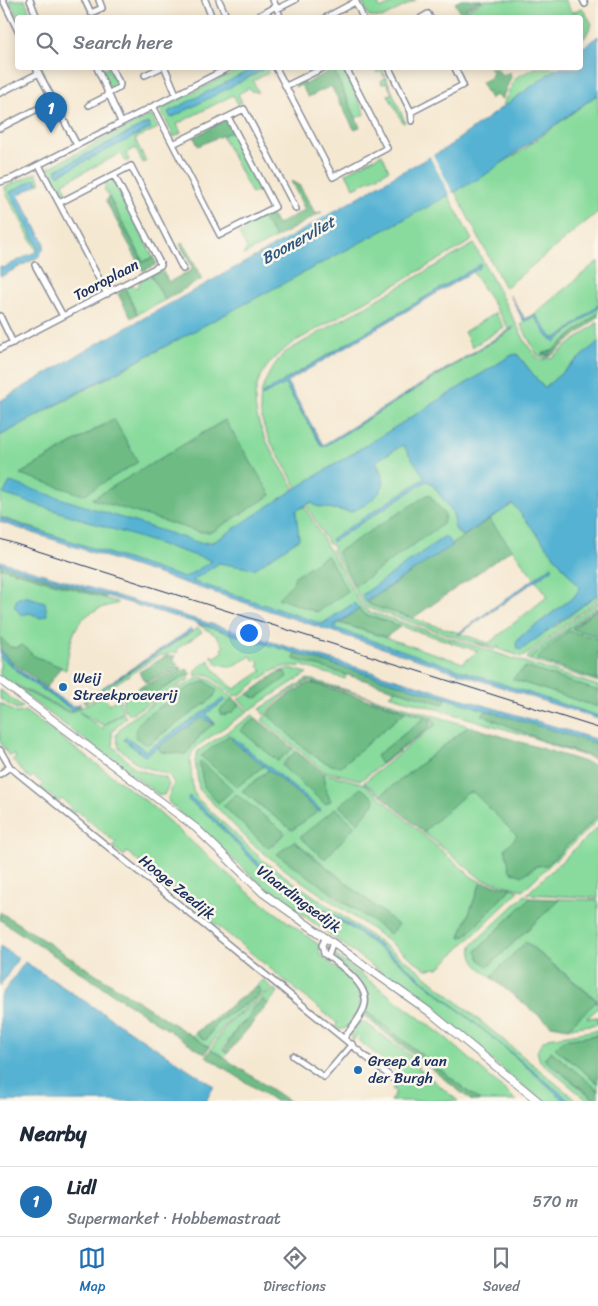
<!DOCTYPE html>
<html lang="en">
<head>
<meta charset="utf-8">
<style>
  body { margin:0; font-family:Sriracha,sans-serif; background:#f2f2f3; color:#1f2937 }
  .you { position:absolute; left:248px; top:632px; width:18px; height:18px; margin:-12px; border:4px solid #fff; border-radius:50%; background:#1a73e8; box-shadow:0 0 0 8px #1a73e833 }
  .badge { display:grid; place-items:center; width:32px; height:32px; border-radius:50%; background:#1f6fb2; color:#fff; font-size:16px; font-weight:700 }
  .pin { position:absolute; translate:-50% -41px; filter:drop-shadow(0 1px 2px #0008) }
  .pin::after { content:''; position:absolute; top:26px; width:18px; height:15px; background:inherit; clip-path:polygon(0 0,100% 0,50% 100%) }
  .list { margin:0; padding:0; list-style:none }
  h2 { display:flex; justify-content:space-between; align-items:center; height:65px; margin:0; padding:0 20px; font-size:21px }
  h2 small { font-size:16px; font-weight:400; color:#747a83 }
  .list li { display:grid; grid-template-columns:32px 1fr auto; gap:15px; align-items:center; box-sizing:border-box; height:70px; padding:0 20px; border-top:1px solid #e0e1e3 }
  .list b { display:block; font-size:19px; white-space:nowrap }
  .list p { margin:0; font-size:16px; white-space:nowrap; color:#747a83 }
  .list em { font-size:16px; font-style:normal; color:#747a83 }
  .icon { flex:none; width:28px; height:28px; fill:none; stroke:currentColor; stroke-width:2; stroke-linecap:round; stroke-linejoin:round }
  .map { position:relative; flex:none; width:598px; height:1101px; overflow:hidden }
  .search { position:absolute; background:#fff; box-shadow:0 2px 12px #0003; left:15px; right:15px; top:15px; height:55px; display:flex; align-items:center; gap:12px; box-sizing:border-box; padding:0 18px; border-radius:5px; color:#747a83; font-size:19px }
  .sheet { height:135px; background:#fff }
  nav { display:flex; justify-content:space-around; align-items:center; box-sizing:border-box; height:70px; border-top:1px solid #e0e1e3; background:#fff; font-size:14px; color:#747a83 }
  nav a { display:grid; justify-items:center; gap:2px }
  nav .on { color:#1f6fb2 }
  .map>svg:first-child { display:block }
  .green { fill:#88db9c; stroke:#52857d; fill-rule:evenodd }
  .forest { fill:#6ebb84; stroke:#447571 }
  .water { fill:#55b2d3; stroke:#387098 }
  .pier { fill:#f5e8d1 }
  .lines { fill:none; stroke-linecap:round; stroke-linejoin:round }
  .street-casing { stroke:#888c98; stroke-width:8 }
  .secondary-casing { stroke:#888c98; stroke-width:9 }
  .street { stroke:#fff; stroke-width:5 }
  .secondary { stroke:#fff; stroke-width:7 }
  .tram { stroke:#1b2f5e; stroke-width:1 }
  .poi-dot { fill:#1f6fb2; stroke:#fbf7ec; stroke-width:2 }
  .labels { text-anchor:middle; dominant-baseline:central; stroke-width:5; stroke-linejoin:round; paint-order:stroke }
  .street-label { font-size:15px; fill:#1b2f5e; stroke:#fbf7ec }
  .poi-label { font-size:15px; fill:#1b2f5e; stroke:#fbf7ec; text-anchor:start }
  .water-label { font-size:16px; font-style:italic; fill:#2c5681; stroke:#fbf7ec }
</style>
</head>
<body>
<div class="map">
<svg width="598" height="1101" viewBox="0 0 598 1101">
  <rect width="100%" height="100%" fill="#fbf7ec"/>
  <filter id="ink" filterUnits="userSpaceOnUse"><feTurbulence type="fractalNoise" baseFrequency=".02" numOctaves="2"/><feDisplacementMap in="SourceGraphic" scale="10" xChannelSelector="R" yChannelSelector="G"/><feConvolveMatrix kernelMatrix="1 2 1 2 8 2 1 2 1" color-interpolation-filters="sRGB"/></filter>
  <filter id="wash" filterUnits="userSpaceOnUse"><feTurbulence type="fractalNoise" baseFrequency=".0096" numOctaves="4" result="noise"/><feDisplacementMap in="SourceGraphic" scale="20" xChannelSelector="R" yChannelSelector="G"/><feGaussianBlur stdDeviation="1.12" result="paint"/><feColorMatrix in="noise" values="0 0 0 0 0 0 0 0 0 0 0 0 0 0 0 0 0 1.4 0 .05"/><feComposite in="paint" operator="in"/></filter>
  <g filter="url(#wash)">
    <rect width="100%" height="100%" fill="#f5e8d1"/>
    <path class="green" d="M9,0H25L32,17H18Z
      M361,0H377L380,9L399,0H416L382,18L369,17Z
      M485,0H565L572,13L582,8L592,24L585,37L581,40L580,18L473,17L468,9Z
      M100,68H108L116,83L108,88Z
      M242,68H254L169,112L171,118L262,70L261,68H270L267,71L268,73L253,81L258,92L251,91L249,88L238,94L242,102L238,104L233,95L177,124L181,133L174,137L160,109Z
      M333,68H343L365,114L356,118Z
      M382,68L405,122L403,123L388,95L392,93L387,83L382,84L381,81L385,78L381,71L377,73L375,70Z
      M535,68H557L487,119L502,107L515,78Z
      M598,94V212L505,288L455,192L520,152Z
      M151,115L158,128L135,139L146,162L143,163L135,148L126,153L129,160L126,162L121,153L63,183L67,192L61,195L48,168ZM147,123L150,128L58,175L56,170Z
      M232,131L262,189L252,194L222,136Z
      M382,154L389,170L354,188L346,173Z
      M36,173L41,182L38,184L37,179L10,192L38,247L37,251L7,195L5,187Z
      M111,179L114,181L153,257L144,262L104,188L106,186L104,182L107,181L109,184L112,182Z
      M448,195L472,240L470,242L296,341C225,387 261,434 295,489L216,541L200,543L217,562L254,569L296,511L304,506L363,608L370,612L598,686V691L526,667L512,679L598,707V716L330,629L340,623L463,663L478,651L449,642L450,640L447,641L364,614L354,603L320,625L0,517V436L256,297ZM113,419L137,462L20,474ZM225,420L208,533L93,499ZM293,583L317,612L279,598Z
      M262,217L276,238L243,255L247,248L239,234L246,230L244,226Z
      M474,244L526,343L536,357L542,360L553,357L598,322V342L544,388L517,354L512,355L297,488C269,436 237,407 284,353ZM472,271L509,329H513L322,447L283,381Z
      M598,261V313L552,351L543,353L546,356L552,355L545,358L537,355L521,325Z
      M151,275L165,300L137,314L125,288L133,284L135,288L140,285L138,282Z
      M495,313L504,327L472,347L464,332Z
      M403,444L453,513L457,533L463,536L453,545L445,536L365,601L370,605L459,633L458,635L461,634L489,643L548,596L489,519L513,504L580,588L574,597L544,619L555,627L598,594V599L523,657L498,649L499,646L497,648L475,642L495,650L365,607L332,550L334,547L328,543L306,505L312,502L316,506L351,512L382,475L376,461Z
      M0,567L117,602V604C75,611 71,633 66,670L34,656L23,645L16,648L10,647L0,637Z
      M598,601V605L530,659L598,607L572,629L598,636V639L569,631L537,659L598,680V682L527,659L529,655Z
      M197,624L296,653L294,659L346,674L345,679L300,665V667C277,661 258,682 241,694L235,696L209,675L204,674L196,676L195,670L209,660C215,673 223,680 235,689L262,671L258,666L260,664L257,659L254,661L251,656L231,667L216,663L211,655L215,657L223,652L221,649L224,647L217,636Z
      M198,628L202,632L177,649L178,652L158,656L86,703H84L83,701Z
      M0,655L23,676L72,710L80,703V707L73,711H68L4,679L0,676Z
      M290,668L307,673L250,710L238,699L248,694L254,698L285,672H278Z
      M191,673L188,680L129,715L122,705L124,698L132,696L139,687L144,689L149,697Z
      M201,677L212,681L233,698L220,710L225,716L240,704L248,711L200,744L192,752L190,760L193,791L198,799L265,862L415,967L577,1101H542L405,990L262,885L169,803L168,798L174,783L169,775L139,765L119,748L116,736C123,717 182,686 201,677ZM205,681L213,698L148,744L170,701ZM204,712L215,723L202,733L186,754L161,752L158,747L145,756L124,740L126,737L146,751Z
      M307,679L313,680L370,697H369L308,681L282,697L264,715L260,709Z
      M15,686L70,713L103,696L109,704L119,698L121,702L119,704L124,711L103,725L79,712L103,729L104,725L123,713L126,717L112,732L113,746L136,769L166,778L169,785L164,795H159L14,687Z
      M394,689L443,704L446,698L488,710L483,715L556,746L598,760L550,745L532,737L389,695L392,694Z
      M0,690L23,707L16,709L0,699Z
      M371,697L469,726L381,795L364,782L436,724L434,719L371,699Z
      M0,703L16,713L25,711L146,801L249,893L319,945L320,955L346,976L360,993V1010L346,1028L339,1030L335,1027L337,1023L207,917L204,921L190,909L192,905L127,852L124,856L113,847L116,843L76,810L72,813L69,810L71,807L62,799L59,802L40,788L43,784L33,776L30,779L12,760L16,758L14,754L9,756L0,742Z
      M406,711L426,717L376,756L431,721L429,718L434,721V725L361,780L324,771L262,720L267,714L322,761L341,766Z
      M253,715L256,718L241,730L278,761L293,748L296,751L282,764L331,801L326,791L324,773L365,784L472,877L481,882L460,937L466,936L511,888L519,891L439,968L426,969L370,928L288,872L250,842L199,789L195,761L198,751ZM270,769L292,830L242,791ZM223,806L279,841L268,848ZM295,841L398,925L390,934L369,918L333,896Z
      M473,792L518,836L529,872L536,866L547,865L598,816V820L523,890L481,879L423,832L467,793Z
      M598,827V898L527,894L530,891Z
      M525,895L530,898L476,951L487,966L490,965L560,899L598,900V1008L587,1018L598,1017V1024L568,1028L597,1000L526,942L493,974V979C481,969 469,962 472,945Z
      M334,954L446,1038L517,1101H480L366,1011C381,982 339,972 334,954Z
      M263,980L272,988L227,1022L209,1047L192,1036L195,1033L201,1038L211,1034L212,1027L217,1022L258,996L260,988L256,986Z
      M274,989L278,992L268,1004L264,1000L252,1009L249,1018L238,1027L223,1049L228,1053L224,1057L211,1049L228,1023Z
      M364,1022L418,1061V1068L458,1101H390L396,1092L392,1089L399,1080L396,1077L399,1073L358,1040L360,1037L357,1036L353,1041L351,1035L358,1023Z
      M598,1030V1035L563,1040L555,1048L598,1083V1090L551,1051L544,1059L596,1101H588L540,1061L537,1052L542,1042L548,1038Z"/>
    <path class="forest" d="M460,0H482L466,8L471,17H463L455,3Z
      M489,68H497L502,76L510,72L511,77L502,99L495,95L490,99L481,82L489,79L493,73Z
      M333,69L360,127L354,129L331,86L308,97L301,85L296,87L294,85L302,80L305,84Z
      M227,119L232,131L198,146L194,137Z
      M291,181L300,186L315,213L322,212L276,238L262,217L270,213L277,225L305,210Z
      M109,197L143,262L153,257L157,264L143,271L106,201Z
      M183,242L202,279L165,300L151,275L161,269L169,282L193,269L180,244Z
      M125,288L137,314L131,318L118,294Z
      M598,313V317L552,355L541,354L552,351Z
      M114,419L138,462L83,495L20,474Z
      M225,420L271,495L212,532H199L92,499Z
      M429,494L445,515L443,524L355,586L337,552Z
      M489,519L512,549L413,618L370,605L367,602Z
      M327,555L348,591L317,612L278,598L293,583L295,576Z
      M0,564L106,596L105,598L0,567Z
      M598,608V636L572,629Z
      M359,609L363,614L401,626L386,637L340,623Z
      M569,631L598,639V680L536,659Z
      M0,637L10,647L16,648L23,645L34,656L61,667L46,688L7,658L0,649Z
      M296,653L446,698L444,704L294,659Z
      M166,656H176L173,659L181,668L145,682L139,672Z
      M526,667L598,691V707L512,679Z
      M182,669L184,671L187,669L191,673L148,697L144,689L139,687Z
      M278,672H285L287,677L257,698L248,694Z
      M205,681L217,690L213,698L148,744L143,743L135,737L138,725L142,719L186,689Z
      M308,683L316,684L406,711L341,766C320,769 283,728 267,714L284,698Z
      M233,698L240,704L232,713L221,715L220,710Z
      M488,710L598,744V758L556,746L482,715Z
      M204,712L215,723L202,733L186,754L161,752L158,747L203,716Z
      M426,717L431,721L429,727L381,764L376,756Z
      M256,718L293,748L278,761L240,730Z
      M469,726L598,766V816L547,865L536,866L522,876L510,871L505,848L517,836L473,792L467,793L423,832L381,795Z
      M229,735L265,765L237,787L201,756Z
      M296,751L324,773L326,791L331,801L325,804L282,766Z
      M201,761L233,790L218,803L204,787L199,763Z
      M270,769L319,811L292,830L242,791Z
      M361,788L374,798L375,802L358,823L339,806Z
      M236,794L283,831L285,834L268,848L223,806Z
      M336,808L355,826L325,859L300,837Z
      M294,841L398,925L390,934L277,854Z
      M481,882L511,888L466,936L460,937Z
      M530,898L560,899L490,965L487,966L480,960L476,951Z
      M0,912L209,1047L205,1054L0,920Z
      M526,942L597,1001L568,1028L551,1025L493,979V974Z
      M256,986L261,991L258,996L217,1022L207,1039L204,1040L195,1033Z
      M264,1000L268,1004L228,1053L224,1051L238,1027L249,1019L252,1009Z
      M366,1011L480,1101H472L364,1016Z
      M598,1035V1083L555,1048L563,1040Z
      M211,1049L289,1101H275L213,1061L206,1056Z
      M551,1051L598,1090V1101L544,1059Z"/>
    <path class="water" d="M598,36V94L485,175L431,205L66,399L0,436V401L95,345L298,233L394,176L443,150L557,68H580L581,49Z
      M254,68H261L263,70L171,118L168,112Z
      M148,123L151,128L58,175L56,170Z
      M35,179L38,184L18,195L44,242V248L38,257L2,276L0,275V266L3,268L37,251L38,247L10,192Z
      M481,264L479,268L287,382L323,445L514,327L325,446L321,445L285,384L262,396V394Z
      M510,295L525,319L535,314L553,339L565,333L598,305V308L555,342L548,337L534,316L524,322Z
      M598,342V594L521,650L518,649L516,643L521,636L574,597L580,588L513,504L463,536L455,529L453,513L432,484L427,481L332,542L331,539L425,478L403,445L376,461L384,483L379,493L367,504L351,512L316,506L311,502L296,511L299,539L254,569L219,563L192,581L323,624L354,603L359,609L335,625V628L598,716V719L0,522V518L184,578L212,561L3,494L10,482L200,543H212L295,489L512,355L517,354L544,388Z
      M445,536L453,545L365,602L362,595Z
      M0,561L550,725L598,740V744L0,564Z
      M552,566V569L458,635L457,634Z
      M24,596L45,602L47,615L40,618L30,613L21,615L14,606L17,599Z
      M191,629L192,631L84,700Z
      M0,649C12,669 52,693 72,706L80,705L72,710L23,676L1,657Z
      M224,698L226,700L206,714L215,725L202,717L145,756L124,740L126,737L146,751Z
      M233,737L321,810L320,812L232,740Z
      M189,796L212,816L254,859L304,898L357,929L396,958L570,1101L563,1099L497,1041L400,963L351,928L305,901L255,863L210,817L188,800Z
      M0,946L17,957V960L0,986Z
      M25,962L214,1086L206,1101H0V997Z"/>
    <path class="pier" d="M432,153L454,195L451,197L429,155Z"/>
  </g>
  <g filter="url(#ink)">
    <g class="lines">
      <g class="street-casing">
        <path id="street" d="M3,0L18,31
          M30,0L37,18
          M85,0L91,13L102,8L99,0
          M205,0L212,18
          M219,0L227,18
          M273,0L281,18
          M355,0L363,18
          M583,0L585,4
          M277,9L295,0
          M255,18L276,6
          M325,18L355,2
          M421,18L428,14L430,18
          M36,68L77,145
          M97,68L121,122
          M165,68L176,94
          M276,68L333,177L387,148L346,68
          M389,68L411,112L412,121
          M145,75L160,68
          M286,86L323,68
          M0,93L39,73
          M107,94L119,88L120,84L111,68
          M89,105L109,95
          M153,106L220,235L275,207L228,117
          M411,112L463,85L455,68
          M0,128L53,101
          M173,144L244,109L296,209
          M39,165L107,294
          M0,182L13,178L228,68
          M59,203L131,166L183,269
          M35,265L63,316
          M0,316L13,343
          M0,349L161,265L114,175
          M0,750L10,767L397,1082
          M0,774L10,767
          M326,937L322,945L324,954C338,963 369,985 365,1004C363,1016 350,1029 344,1038
          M328,957L333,942
          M293,1056L324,1077L352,1044"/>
      </g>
      <g class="secondary-casing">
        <path id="secondary" d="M0,680L196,828L263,893L431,1013L538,1101"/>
      </g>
      <use href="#street" class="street"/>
      <use href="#secondary" class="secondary"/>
      <path class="tram" d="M0,539L598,728"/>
    </g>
  </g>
  <g class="poi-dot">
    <circle cx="63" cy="687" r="5"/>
    <circle cx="358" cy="1070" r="5"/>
  </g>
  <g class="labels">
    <g class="street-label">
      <text transform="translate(106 280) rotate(-28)">Tooroplaan</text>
      <text transform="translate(177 887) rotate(39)">Hooge Zeedijk</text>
      <text transform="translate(299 899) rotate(37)">Vlaardingsedijk</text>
    </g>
    <g class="poi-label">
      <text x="73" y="678">Weij<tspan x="73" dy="17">Streekproeverij</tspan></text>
      <text x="368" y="1061">Greep &amp; van<tspan x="368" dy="17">der Burgh</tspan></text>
    </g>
    <g class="water-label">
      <text transform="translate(298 240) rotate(-29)">Boonervliet</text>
    </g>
  </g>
</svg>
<div class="you"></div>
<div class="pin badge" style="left:51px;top:133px">1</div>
<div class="search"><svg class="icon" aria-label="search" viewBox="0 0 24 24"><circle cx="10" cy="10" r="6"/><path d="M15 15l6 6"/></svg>Search here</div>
</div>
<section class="sheet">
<h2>Nearby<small></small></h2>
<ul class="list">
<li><span class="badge">1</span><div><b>Lidl</b><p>Supermarket · Hobbemastraat</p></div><em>570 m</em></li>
</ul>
</section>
<nav>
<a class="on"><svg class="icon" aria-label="map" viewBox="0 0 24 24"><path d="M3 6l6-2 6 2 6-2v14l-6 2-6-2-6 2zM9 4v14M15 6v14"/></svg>Map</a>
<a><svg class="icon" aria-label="directions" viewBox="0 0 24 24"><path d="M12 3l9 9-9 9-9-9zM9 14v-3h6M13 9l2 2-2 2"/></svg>Directions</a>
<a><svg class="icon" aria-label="saved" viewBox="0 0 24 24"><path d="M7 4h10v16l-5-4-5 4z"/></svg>Saved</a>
</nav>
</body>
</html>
